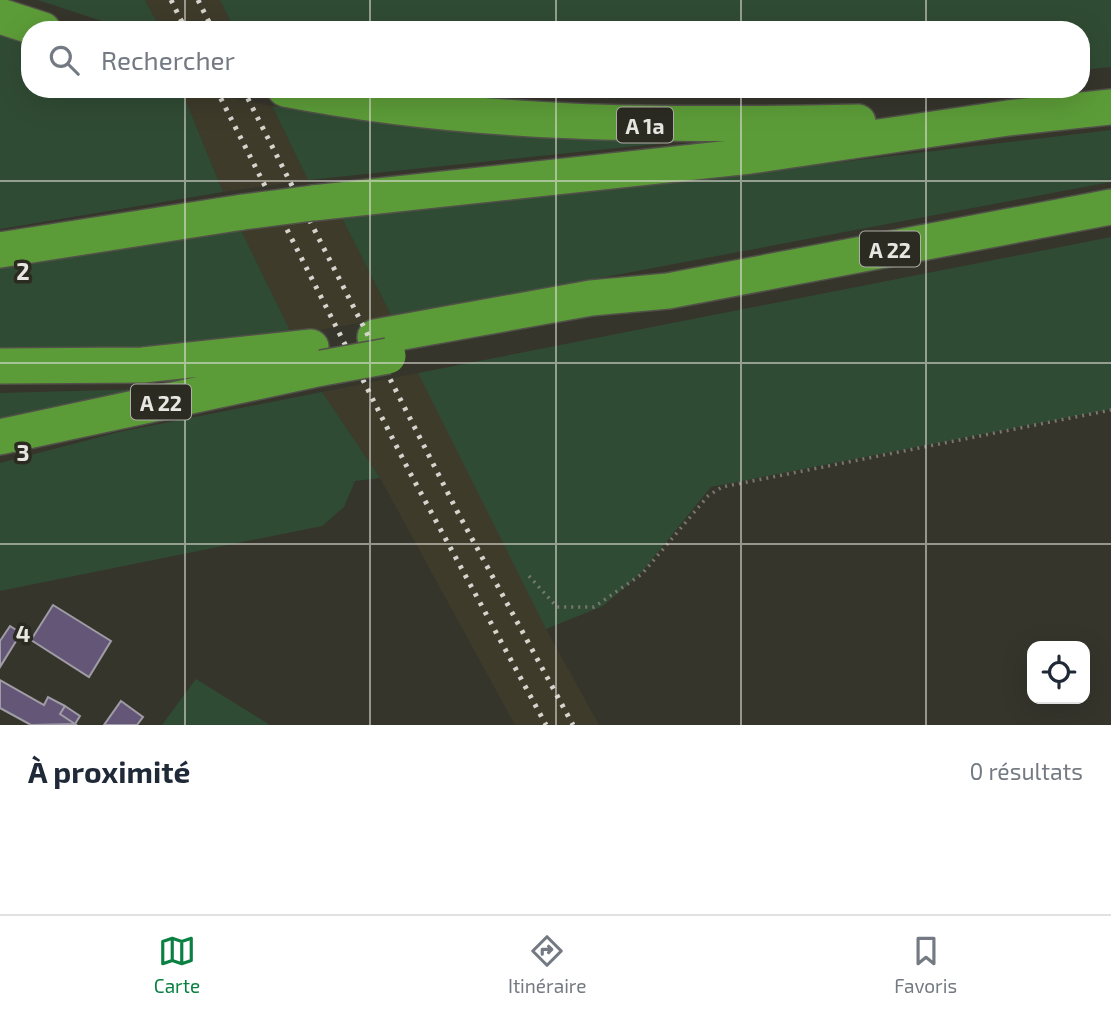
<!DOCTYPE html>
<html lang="fr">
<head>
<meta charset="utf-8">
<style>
  body { margin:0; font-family:"Exo 2",sans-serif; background:#f6f6f7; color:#1f2937 }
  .controls { position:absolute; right:21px; bottom:21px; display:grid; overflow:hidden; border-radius:14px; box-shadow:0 7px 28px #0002 }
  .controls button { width:63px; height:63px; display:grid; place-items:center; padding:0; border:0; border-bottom:2px solid #e0e1e3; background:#fff; color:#1f2937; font:35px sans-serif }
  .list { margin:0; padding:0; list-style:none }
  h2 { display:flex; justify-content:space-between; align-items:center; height:91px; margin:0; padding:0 28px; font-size:30px }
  h2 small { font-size:23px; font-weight:400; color:#747a83 }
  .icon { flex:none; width:38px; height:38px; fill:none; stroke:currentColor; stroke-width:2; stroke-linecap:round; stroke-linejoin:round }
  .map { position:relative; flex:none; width:1111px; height:725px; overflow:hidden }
  .search { position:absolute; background:#fff; box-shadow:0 7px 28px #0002; left:21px; right:21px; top:21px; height:77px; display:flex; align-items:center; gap:18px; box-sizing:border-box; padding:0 24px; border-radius:28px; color:#747a83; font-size:26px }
  .sheet { height:189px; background:#fff }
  nav { display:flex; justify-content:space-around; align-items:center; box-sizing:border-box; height:98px; border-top:2px solid #e0e1e3; background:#fff; font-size:19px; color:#747a83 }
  nav a { display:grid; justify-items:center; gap:4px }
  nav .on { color:#0b8043 }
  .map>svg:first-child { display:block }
  .built { fill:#3e3b2b }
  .green { fill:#304b34 }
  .building { fill:#635676; stroke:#a09ca6; stroke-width:2 }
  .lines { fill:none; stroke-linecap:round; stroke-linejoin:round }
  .highway-casing { stroke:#525149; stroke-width:38 }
  .path { stroke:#78776f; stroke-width:3.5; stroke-dasharray:2 5; stroke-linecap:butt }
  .highway { stroke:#5c9c38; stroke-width:35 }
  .rail { stroke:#d5d4cd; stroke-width:5; stroke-dasharray:3.5 7; stroke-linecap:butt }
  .highway-bridge-casing { stroke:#525149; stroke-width:38; stroke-linecap:butt }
  .highway-bridge { stroke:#5c9c38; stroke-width:35 }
  .grid { fill:none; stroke:#e7e6e0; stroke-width:2; stroke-opacity:0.55 }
  .labels { text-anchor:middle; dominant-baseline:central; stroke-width:7; stroke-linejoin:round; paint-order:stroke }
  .shield { fill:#2c2b22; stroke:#afaea7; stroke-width:2 }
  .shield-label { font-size:21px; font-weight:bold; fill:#e7e6e0 }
  .grid-label { font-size:23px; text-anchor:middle; font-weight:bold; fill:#e7e6e0; stroke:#2c2b22; stroke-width:7; stroke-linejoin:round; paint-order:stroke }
</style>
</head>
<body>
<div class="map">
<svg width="1111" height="725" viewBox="0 0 1111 725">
  <rect width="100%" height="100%" fill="#36352c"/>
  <path class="built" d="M145,0H220L235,30H161Z
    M181,89L272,106L308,180L223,192Z
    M340,214L392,317L292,335L239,226Z
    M418,373L546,629L599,725H515L380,478L322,392Z"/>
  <path class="green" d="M38,0H145L161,30H129Z
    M220,0H1111V67L1081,70V30H235Z
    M0,36L30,44V89H181L223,192L0,229Z
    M518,89H871L582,95Z
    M272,106L431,128L695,140L308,180Z
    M1111,130V182L392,317L340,214L774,170Z
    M239,226L292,335L203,346L0,352V266Z
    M1111,237V409L711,487L640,574L603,606L546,629L418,373Z
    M147,389L0,420V393Z
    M322,392L380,478L355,481L344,507L322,526L0,591V463L119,432Z
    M196,679L270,725H162Z"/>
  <path class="building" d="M53,605L111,641L89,677L31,640Z
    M10,626L21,633L0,667V641Z
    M0,680L44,705L48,697L65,706L60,714L75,724L31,725L0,708Z
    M121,701L143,717L137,725H104Z
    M65,706L80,716L75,724L60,714Z"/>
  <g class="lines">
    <g class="highway-casing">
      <path id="highway" d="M0,16L43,30
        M285,89C474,126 666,126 858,122
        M313,203L750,156L1008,118L1111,107
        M0,250L243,212
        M375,337L591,298L668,291L1111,207
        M0,366L143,365L311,347
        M0,437L322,368"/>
    </g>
    <path class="path" d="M529,576L557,607H594L642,574L708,496L722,487L1111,410"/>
    <use href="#highway" class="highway"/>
    <path class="rail" d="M171,0L186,30
      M198,0L213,30
      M216,89L409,471L546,725
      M243,89L457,511L573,725"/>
    <g class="highway-bridge-casing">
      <path id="highway-bridge" d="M243,212L313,203
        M322,368L388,356"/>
    </g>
    <use href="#highway-bridge" class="highway-bridge"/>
  </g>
  <path class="grid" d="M185,0V30M370,0V30M556,0V30M741,0V30M926,0V30M185,89V725M370,89V725M556,89V725M741,89V725M926,89V725M0,181H1111M0,363H1111M0,544H1111"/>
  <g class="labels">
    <g class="shield">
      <rect x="617" y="107.5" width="56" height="35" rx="5"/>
      <rect x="860" y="231.5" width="60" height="35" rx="5"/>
      <rect x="131" y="384.5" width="60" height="35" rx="5"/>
    </g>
    <g class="shield-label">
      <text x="645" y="125">A 1a</text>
      <text x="890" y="249">A 22</text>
      <text x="161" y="402">A 22</text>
    </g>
  </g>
  <g class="grid-label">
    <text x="23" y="280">2</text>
    <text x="23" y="461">3</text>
    <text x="23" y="642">4</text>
  </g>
</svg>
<div class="controls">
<button><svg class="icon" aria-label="locate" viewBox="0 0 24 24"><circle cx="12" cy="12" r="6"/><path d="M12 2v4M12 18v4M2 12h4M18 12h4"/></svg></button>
</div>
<div class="search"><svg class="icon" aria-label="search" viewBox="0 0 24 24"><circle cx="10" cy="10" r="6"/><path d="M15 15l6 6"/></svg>Rechercher</div>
</div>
<section class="sheet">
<h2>À proximité<small>0 résultats</small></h2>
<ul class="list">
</ul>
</section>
<nav>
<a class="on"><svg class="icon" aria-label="map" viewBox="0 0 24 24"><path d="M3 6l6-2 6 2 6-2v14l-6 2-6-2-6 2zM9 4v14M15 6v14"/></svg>Carte</a>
<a><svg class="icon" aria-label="directions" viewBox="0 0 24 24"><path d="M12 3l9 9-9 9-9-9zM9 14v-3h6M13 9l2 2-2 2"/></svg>Itinéraire</a>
<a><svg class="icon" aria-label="saved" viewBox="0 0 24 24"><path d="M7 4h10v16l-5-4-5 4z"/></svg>Favoris</a>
</nav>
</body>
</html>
